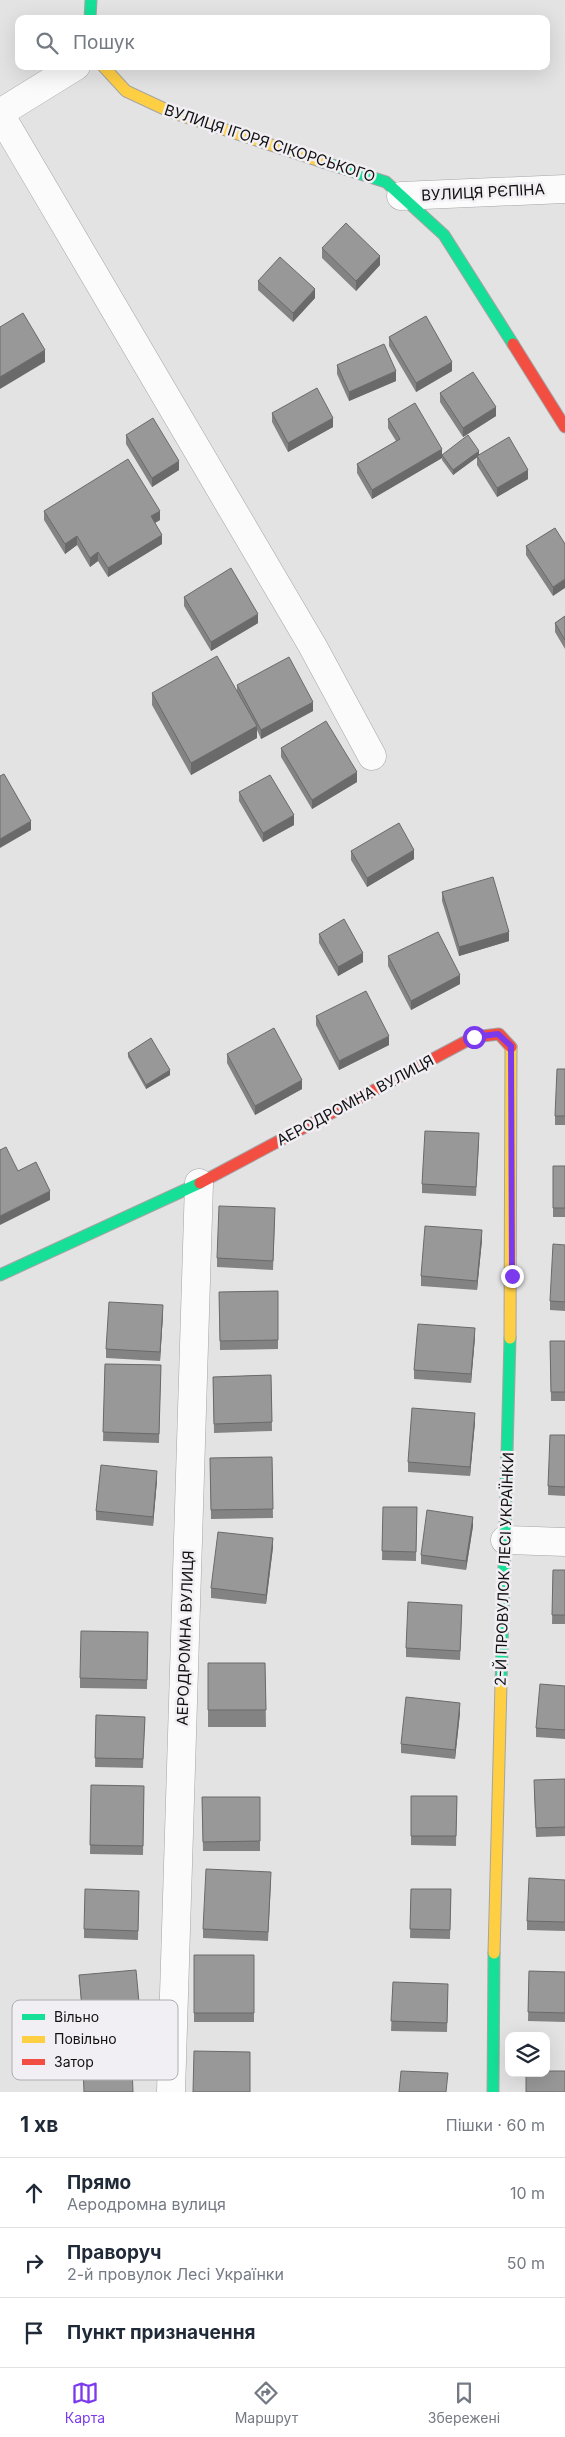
<!DOCTYPE html>
<html lang="uk">
<head>
<meta charset="utf-8">
<style>
  body { margin:0; font-family:Inter,sans-serif; background:#f6f6f7; color:#1f2937 }
  .controls { position:absolute; right:15px; bottom:15px; display:grid; overflow:hidden; border-radius:10px; box-shadow:0 5px 20px #0002 }
  .controls button { width:45px; height:45px; display:grid; place-items:center; padding:0; border:0; border-bottom:1px solid #e0e1e3; background:#fff; color:#1f2937; font:25px sans-serif }
  .stop { position:absolute; width:15px; height:15px; margin:-11px; border:4px solid #7c3aed; border-radius:50%; background:#fff }
  .stop.end { background:#7c3aed; border-color:#fff; box-shadow:0 1px 5px #0008 }
  .list { margin:0; padding:0; list-style:none }
  h2 { display:flex; justify-content:space-between; align-items:center; height:65px; margin:0; padding:0 20px; font-size:21px }
  h2 small { font-size:16px; font-weight:400; color:#747a83 }
  .list li { display:grid; grid-template-columns:32px 1fr auto; gap:15px; align-items:center; box-sizing:border-box; height:70px; padding:0 20px; border-top:1px solid #e0e1e3 }
  .list b { display:block; font-size:19px; white-space:nowrap }
  .list p { margin:0; font-size:16px; white-space:nowrap; color:#747a83 }
  .list em { font-size:16px; font-style:normal; color:#747a83 }
  .icon { flex:none; width:28px; height:28px; fill:none; stroke:currentColor; stroke-width:2; stroke-linecap:round; stroke-linejoin:round }
  .map { position:relative; flex:none; width:565px; height:2092px; overflow:hidden }
  .search { position:absolute; background:#fff; box-shadow:0 5px 20px #0002; left:15px; right:15px; top:15px; height:55px; display:flex; align-items:center; gap:12px; box-sizing:border-box; padding:0 18px; border-radius:10px; color:#747a83; font-size:19px }
  .sheet { height:275px; background:#fff }
  nav { display:flex; justify-content:space-around; align-items:center; box-sizing:border-box; height:70px; border-top:1px solid #e0e1e3; background:#fff; font-size:14px; color:#747a83 }
  nav a { display:grid; justify-items:center; gap:2px }
  nav .on { color:#7c3aed }
  .map>svg:first-child { display:block }
  .lines { fill:none; stroke-linecap:round; stroke-linejoin:round }
  .street-casing { stroke:#a5a4a5; stroke-width:29 }
  .fast-casing { stroke:#a5a4a5; stroke-width:13 }
  .slow-casing { stroke:#a5a4a5; stroke-width:13 }
  .jam-casing { stroke:#a5a4a5; stroke-width:13 }
  .street { stroke:#fbfbfb; stroke-width:28 }
  .fast { stroke:#16e098; stroke-width:11 }
  .slow { stroke:#ffcf43; stroke-width:11 }
  .jam { stroke:#f24e42; stroke-width:11 }
  .wall { fill:#848384 }
  .shaded-wall { fill:#6b6a6b }
  .building { fill:#999899; stroke:#6b6a6b }
  .route { stroke:#7c3aed; stroke-width:6 }
  .labels { text-anchor:middle; dominant-baseline:central; stroke-width:5; stroke-linejoin:round; paint-order:stroke }
  .street-label { font-size:15px; fill:#121112; stroke:#f1eff3 }
  .key { fill:#f1eff3; stroke:#aeacb0; stroke-width:1 }
  .key-label { font-size:14px; fill:#121112 }
</style>
</head>
<body>
<div class="map">
<svg width="565" height="2092" viewBox="0 0 565 2092">
  <rect width="100%" height="100%" fill="#e4e3e4"/>
  <g class="lines">
    <g class="street-casing">
      <path id="street" d="M0,113L76,66
        M0,114L312,645L372,756
        M401,196L565,189
        M505,1540L565,1542
        M171,2092L199,1183"/>
    </g>
    <g class="fast-casing">
      <path id="fast" d="M90,19L91,0
        M323,162L386,182L444,235L513,344
        M0,1275L200,1183
        M501,1684L510,1338
        M493,2092L494,1953"/>
    </g>
    <g class="slow-casing">
      <path id="slow" d="M103,66L126,91L171,112L323,162
        M510,1338L511,1047
        M494,1953L501,1684"/>
    </g>
    <g class="jam-casing">
      <path id="jam" d="M513,344L565,427
        M200,1183L474,1037L499,1034L511,1047"/>
    </g>
    <use href="#street" class="street"/>
    <use href="#fast" class="fast"/>
    <use href="#slow" class="slow"/>
    <use href="#jam" class="jam"/>
  </g>
  <path class="wall" d="M322,248L380,265L356,291L322,258Z
    M258,281L315,298L293,322L258,290Z
    M389,337L452,371L416,392L389,346Z
    M337,365L396,381L349,401L337,374Z
    M440,393L496,416L463,437L440,402Z
    M272,413L333,427L288,452L272,422Z
    M388,419L442,455H479L528,479L497,497L477,465V457L453,475L442,460V458L372,499L357,473V464L396,441L388,428Z
    M126,435L179,470L152,487L126,444Z
    M44,511L160,520L155,523L162,544L108,577L98,561L90,567L77,545L65,554L44,520Z
    M555,528L553,596L526,555V546Z
    M184,597L258,623L211,651L184,606Z
    M565,616V649L555,632V623Z
    M237,685L313,711L261,739L257,730V738L191,775L152,705V693L237,692Z
    M281,748L357,782L312,809L281,757Z
    M239,792L294,825L263,842L239,801Z
    M351,851L414,859L367,887L351,860Z
    M442,892L509,941L459,956L442,901Z
    M319,934L363,962L338,976L319,943Z
    M388,956L460,984L411,1010L388,966Z
    M316,1016L389,1045L339,1070L316,1025Z
    M128,1053L170,1075L146,1089L128,1057Z
    M227,1054L302,1089L255,1115L227,1063Z
    M565,1069V1125H555V1116Z
    M479,1142L476,1196L422,1193V1184Z
    M553,1166H565V1217H553Z
    M275,1217L273,1270L217,1267V1258Z
    M482,1240L477,1290L421,1286V1276Z
    M565,1245V1311L550,1310V1301Z
    M278,1291V1349L220,1350L219,1292Z
    M163,1314L160,1361L106,1358V1349Z
    M475,1337L471,1383L414,1379V1370Z
    M550,1341H565V1401H551Z
    M105,1364L161,1365L159,1443L103,1441Z
    M271,1375L272,1431L214,1433L213,1377Z
    M475,1422L470,1476L408,1472V1462Z
    M565,1435V1496L548,1495V1486Z
    M272,1457L273,1518L211,1519L210,1458Z
    M157,1480L153,1526L96,1520V1511Z
    M383,1507H417L416,1561L382,1560Z
    M473,1526L466,1570L421,1564V1555Z
    M273,1547L266,1604L211,1598V1588Z
    M553,1570H565V1624H552Z
    M462,1615L460,1660L406,1657V1648Z
    M148,1632L147,1689L80,1688V1678Z
    M208,1663H265L266,1727H208Z
    M565,1686V1739L536,1737V1728Z
    M460,1713L455,1759L401,1753V1744Z
    M96,1715L145,1717L143,1768L95,1767Z
    M565,1779V1836L536,1837L534,1790Z
    M91,1785L144,1786L143,1855L90,1854Z
    M411,1796H457L456,1846L411,1845Z
    M202,1797H260V1851H203Z
    M565,1880V1931L527,1930V1921Z
    M271,1881L268,1941L203,1938V1929Z
    M411,1889H451L450,1939L410,1938Z
    M139,1891L138,1940L84,1938V1929Z
    M194,1955H254V2022H194Z
    M529,1971L565,1972V2022L528,2021Z
    M79,1975L140,2013V2022L83,2027Z
    M393,1982L448,1994L447,2032L391,2031Z"/>
  <path class="shaded-wall" d="M380,256V265L356,291V281Z
    M315,289V298L293,322V313Z
    M45,350V362L0,389V377Z
    M452,362V371L416,392V383Z
    M396,371V381L349,401V392Z
    M496,407V416L463,437V428Z
    M333,418V427L288,452V443Z
    M442,449V458L372,499V490Z
    M479,451V456L453,475V470Z
    M179,461V470L152,487V478Z
    M528,470V479L497,497V488Z
    M160,511V520L151,525V516Z
    M162,535V544L108,577V568Z
    M77,536V545L65,554V544Z
    M98,552V561L90,567V558Z
    M565,579V588L553,596V587Z
    M258,614V623L211,651V642Z
    M313,702V711L261,739V730Z
    M257,726V738L191,775V763Z
    M357,772V782L312,809V800Z
    M294,815V825L263,842V833Z
    M31,821V830L0,848V839Z
    M414,850V859L367,887V878Z
    M509,932V941L459,956V947Z
    M363,953V962L338,976V967Z
    M460,975V984L411,1010V1001Z
    M389,1036V1045L339,1070V1061Z
    M170,1070V1075L146,1089V1085Z
    M302,1080V1089L255,1115V1106Z
    M50,1191V1200L0,1225V1216Z
    M482,1230V1240L477,1290V1281Z
    M163,1305V1314L160,1361V1352Z
    M475,1328V1337L471,1383V1374Z
    M475,1413V1422L470,1476V1467Z
    M157,1471V1480L153,1526V1517Z
    M473,1517V1526L466,1570V1561Z
    M273,1538V1547L266,1604V1595Z
    M460,1703V1713L455,1759V1750Z"/>
  <path class="building" d="M346,223L380,256L356,281L322,248Z
    M280,257L315,289L293,313L258,281Z
    M23,313L45,350L0,377V327Z
    M426,316L452,362L416,383L389,337Z
    M384,344L396,371L349,392L337,365Z
    M473,372L496,407L463,428L440,393Z
    M317,388L333,418L288,443L272,413Z
    M415,403L442,449L372,490L357,464L400,439L388,419Z
    M153,418L179,461L152,478L126,435Z
    M468,435L479,451L453,470L442,455Z
    M509,437L528,470L497,488L477,456Z
    M128,459L160,511L151,516L162,535L108,568L98,552L90,558L77,536L65,544L44,511Z
    M555,528L565,544V579L553,587L526,546Z
    M231,568L258,614L211,642L184,597Z
    M565,616V640L555,623Z
    M217,656L257,726L191,763L152,693Z
    M289,657L313,702L261,730L237,685Z
    M326,721L357,772L312,800L281,748Z
    M4,774L31,821L0,839V776Z
    M270,775L294,815L263,833L239,792Z
    M399,823L414,850L367,878L351,851Z
    M493,877L509,932L459,947L442,892Z
    M344,919L363,953L338,967L319,934Z
    M438,932L460,975L411,1001L388,956Z
    M366,991L389,1036L339,1061L316,1016Z
    M274,1028L302,1080L255,1106L227,1054Z
    M151,1038L170,1070L146,1085L128,1053Z
    M557,1069H565V1116H555Z
    M425,1131L479,1133L476,1187L422,1184Z
    M6,1147L18,1171L36,1162L50,1191L0,1216V1150Z
    M553,1166H565V1208H553Z
    M219,1206L275,1208L273,1261L217,1258Z
    M425,1226L482,1230L477,1281L421,1276Z
    M553,1244L565,1245V1302L550,1301Z
    M278,1291V1340L220,1341L219,1292Z
    M109,1302L163,1305L160,1352L106,1349Z
    M418,1324L475,1328L471,1374L414,1370Z
    M550,1341H565V1392H551Z
    M105,1364L161,1365L159,1434L103,1432Z
    M271,1375L272,1422L214,1424L213,1377Z
    M412,1408L475,1413L470,1467L408,1462Z
    M550,1435H565V1487L548,1486Z
    M272,1457L273,1509L211,1510L210,1458Z
    M101,1465L157,1471L153,1517L96,1511Z
    M383,1507H417L416,1552L382,1551Z
    M427,1510L473,1517L466,1561L421,1555Z
    M218,1532L273,1538L266,1595L211,1588Z
    M553,1570H565V1615H552Z
    M408,1602L462,1605L460,1651L406,1648Z
    M81,1631L148,1632L147,1680L80,1678Z
    M208,1663H265L266,1710H208Z
    M540,1684L565,1686V1730L536,1728Z
    M406,1697L460,1703L455,1750L401,1744Z
    M96,1715L145,1717L143,1759L95,1758Z
    M565,1779V1827L536,1828L534,1780Z
    M91,1785L144,1786L143,1846L90,1845Z
    M411,1796H457L456,1836H411Z
    M202,1797H260V1841L203,1842Z
    M206,1869L271,1872L268,1932L203,1929Z
    M529,1878L565,1880V1922L527,1921Z
    M85,1889L139,1891L138,1931L84,1929Z
    M411,1889H451L450,1930L410,1929Z
    M194,1955H254V2013H194Z
    M136,1970L140,2013L83,2018L79,1975Z
    M529,1971L565,1972V2013L528,2012Z
    M393,1982L448,1984L447,2023L391,2021Z
    M194,2051L250,2052V2092H193Z
    M132,2066L133,2092H84L83,2068Z
    M401,2071L448,2073L446,2092H399Z
    M546,2071H565V2092H526V2073H546Z"/>
  <g class="lines">
    <path class="route" d="M474,1037L498,1034L511,1046L512,1276"/>
  </g>
  <g class="labels">
    <g class="street-label">
      <text transform="translate(270 143) rotate(18)">ВУЛИЦЯ ІГОРЯ СІКОРСЬКОГО</text>
      <text transform="translate(483 192) rotate(-3)">ВУЛИЦЯ РЄПІНА</text>
      <text transform="translate(355 1100) rotate(-28)">АЕРОДРОМНА ВУЛИЦЯ</text>
      <text transform="translate(504 1569) rotate(-88)">2-Й ПРОВУЛОК ЛЕСІ УКРАЇНКИ</text>
      <text transform="translate(185 1638) rotate(-88)">АЕРОДРОМНА ВУЛИЦЯ</text>
    </g>
  </g>
  <rect x="12" y="2000" width="166" height="80" rx="8" class="key"/>
  <rect x="22" y="2014" width="23" height="6" fill="#16e098"/>
  <rect x="22" y="2036" width="23" height="7" fill="#ffcf43"/>
  <rect x="22" y="2059" width="23" height="6" fill="#f24e42"/>
  <g class="key-label">
    <text x="54" y="2022">Вільно</text>
    <text x="54" y="2044">Повільно</text>
    <text x="54" y="2067">Затор</text>
  </g>
</svg>
<div class="controls">
<button><svg class="icon" aria-label="layers" viewBox="0 0 24 24"><path d="M12 4l9 5-9 5-9-5zM3 14l9 5 9-5"/></svg></button>
</div>
<div class="stop" style="left:474px;top:1037px"></div>
<div class="stop end" style="left:512px;top:1276px"></div>
<div class="search"><svg class="icon" aria-label="search" viewBox="0 0 24 24"><circle cx="10" cy="10" r="6"/><path d="M15 15l6 6"/></svg>Пошук</div>
</div>
<section class="sheet">
<h2>1 хв<small>Пішки · 60 m</small></h2>
<ul class="list">
<li><svg class="icon" aria-label="ahead" viewBox="0 0 24 24"><path d="M12 20V5M6 11l6-6 6 6"/></svg><div><b>Прямо</b><p>Аеродромна вулиця</p></div><em>10 m</em></li>
<li><svg class="icon" aria-label="right" viewBox="0 0 24 24"><path d="M7 20v-9h11M14 6l5 5-5 5"/></svg><div><b>Праворуч</b><p>2-й провулок Лесі Українки</p></div><em>50 m</em></li>
<li><svg class="icon" aria-label="arrive" viewBox="0 0 24 24"><path d="M6 21V4h12l-3 4 3 4H6"/></svg><div><b>Пункт призначення</b></div></li>
</ul>
</section>
<nav>
<a class="on"><svg class="icon" aria-label="map" viewBox="0 0 24 24"><path d="M3 6l6-2 6 2 6-2v14l-6 2-6-2-6 2zM9 4v14M15 6v14"/></svg>Карта</a>
<a><svg class="icon" aria-label="directions" viewBox="0 0 24 24"><path d="M12 3l9 9-9 9-9-9zM9 14v-3h6M13 9l2 2-2 2"/></svg>Маршрут</a>
<a><svg class="icon" aria-label="saved" viewBox="0 0 24 24"><path d="M7 4h10v16l-5-4-5 4z"/></svg>Збережені</a>
</nav>
</body>
</html>
